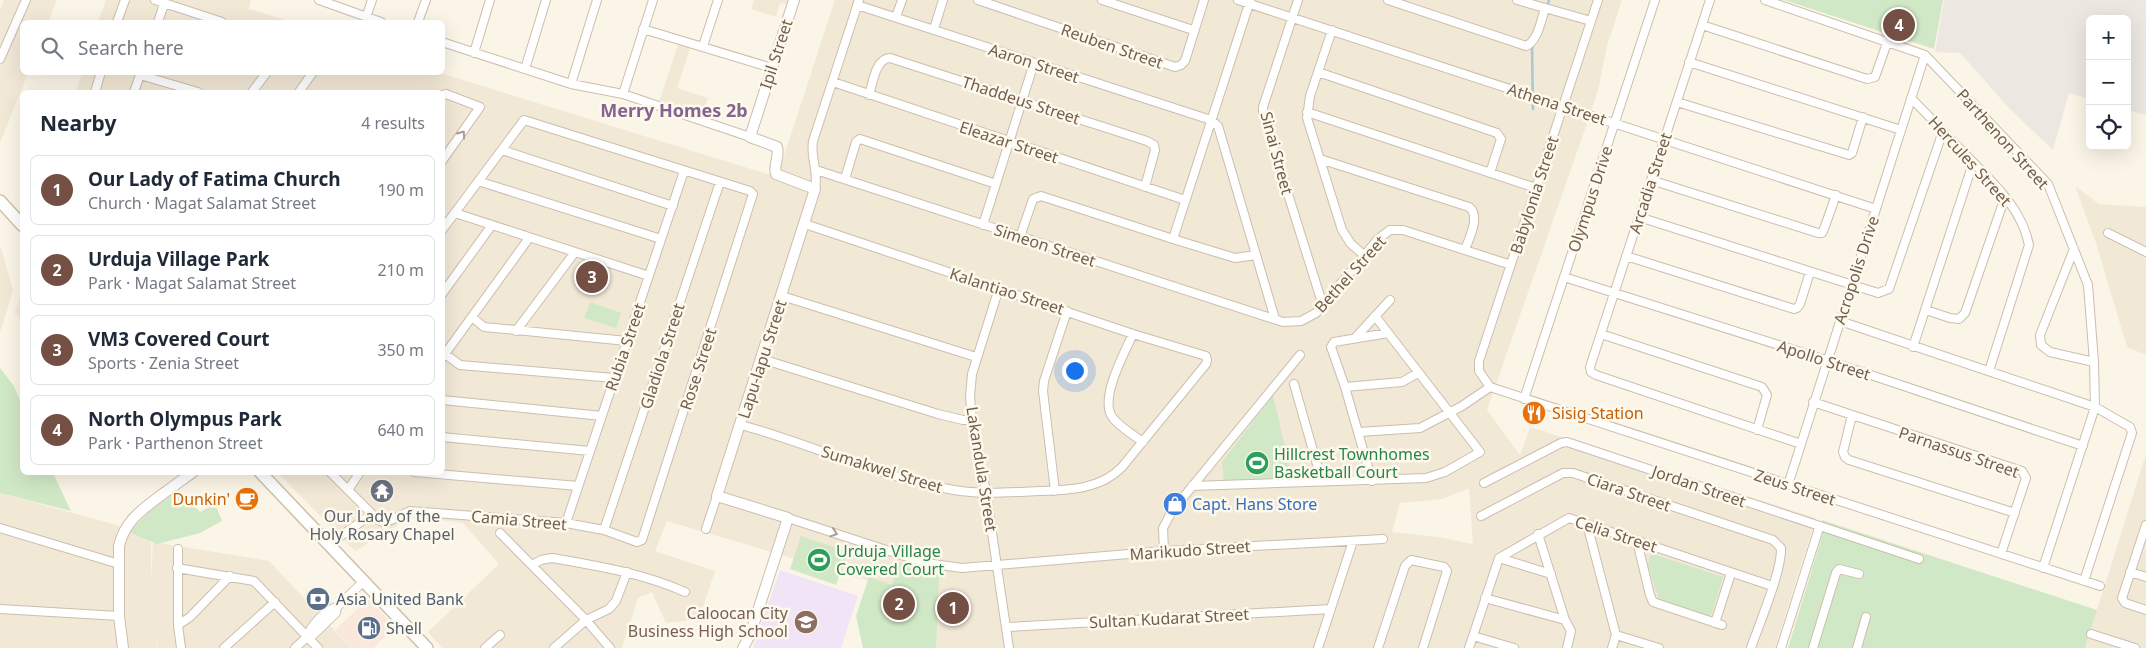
<!DOCTYPE html>
<html lang="en">
<head>
<meta charset="utf-8">
<style>
  body { margin:0; font-family:"Noto Sans",sans-serif; background:#f2f2f3; color:#1f2937 }
  .controls { position:absolute; right:15px; top:15px; display:grid; overflow:hidden; border-radius:8px; box-shadow:0 5px 20px #0002 }
  .controls button { width:45px; height:45px; display:grid; place-items:center; padding:0; border:0; border-bottom:1px solid #e0e1e3; background:#fff; color:#1f2937; font:25px sans-serif }
  .you { position:absolute; left:1074px; top:370px; width:18px; height:18px; margin:-12px; border:4px solid #fff; border-radius:50%; background:#1a73e8; box-shadow:0 0 0 8px #1a73e833 }
  .badge { display:grid; place-items:center; width:32px; height:32px; border-radius:50%; background:#745044; color:#fff; font-size:16px; font-weight:700 }
  .pin { position:absolute; translate:-50% -50%; border:2px solid #fff; box-shadow:0 1px 5px #0006 }
  .list { margin:0; padding:0; list-style:none }
  h2 { display:flex; justify-content:space-between; align-items:center; height:65px; margin:0; padding:0 20px; font-size:21px }
  h2 small { font-size:16px; font-weight:400; color:#747a83 }
  .list li { display:grid; grid-template-columns:32px 1fr auto; gap:15px; align-items:center; box-sizing:border-box; height:70px; margin:0 10px 10px; padding:0 10px; border:1px solid #e0e1e3; border-radius:8px }
  .list b { display:block; font-size:19px; white-space:nowrap }
  .list p { margin:0; font-size:16px; white-space:nowrap; color:#747a83 }
  .list em { font-size:16px; font-style:normal; color:#747a83 }
  .icon { flex:none; width:28px; height:28px; fill:none; stroke:currentColor; stroke-width:2; stroke-linecap:round; stroke-linejoin:round }
  .map { position:relative; flex:none; width:2146px; height:648px; overflow:hidden }
  .search { position:absolute; background:#fff; box-shadow:0 5px 20px #0002; left:20px; top:20px; width:425px; height:55px; display:flex; align-items:center; gap:12px; box-sizing:border-box; padding:0 18px; border-radius:8px; color:#747a83; font-size:19px }
  .panel { position:absolute; background:#fff; box-shadow:0 5px 20px #0002; left:20px; top:90px; width:425px; height:385px; border-radius:8px }
  .map>svg:first-child { display:block }
  .residential { fill:#f2e8d6; fill-rule:evenodd }
  .commercial { fill:#fae8dc }
  .industrial { fill:#ece7e1 }
  .education { fill:#f2e4f7 }
  .green { fill:#d1e8c6 }
  .lines { fill:none; stroke-linecap:round; stroke-linejoin:round }
  .stream { stroke:#a4c8d5; stroke-width:2.5 }
  .minor-casing { stroke:#ccbeae; stroke-width:10 }
  .tertiary-casing { stroke:#ccbeae; stroke-width:12 }
  .secondary-casing { stroke:#cfbfab; stroke-width:14 }
  .minor { stroke:#fff; stroke-width:8 }
  .tertiary { stroke:#fff; stroke-width:10 }
  .secondary { stroke:#fff; stroke-width:11 }
  .oneway { stroke:#ab9e94 }
  .labels { text-anchor:middle; dominant-baseline:central; stroke-width:5; stroke-linejoin:round; paint-order:stroke }
  .street-label { font-size:16px; fill:#735e4d; stroke:#fef9ed }
  .food-label { font-size:16px; fill:#c56008; stroke:#fef9ed; text-anchor:start }
  .leisure-label { font-size:16px; fill:#27864d; stroke:#fef9ed; text-anchor:start }
  .shop-label { font-size:16px; fill:#366cbe; stroke:#fef9ed; text-anchor:start }
  .worship-label { font-size:16px; fill:#5b616d; stroke:#fef9ed }
  .service-label { font-size:16px; fill:#4e5e75; stroke:#fef9ed; text-anchor:start }
  .education-label { font-size:16px; fill:#785e54; stroke:#fef9ed; text-anchor:end }
  .neighbourhood-label { font-size:18px; font-weight:bold; fill:#85658f; stroke:#fef9ed }
</style>
</head>
<body>
<div class="map">
<svg width="2146" height="648" viewBox="0 0 2146 648">
  <rect width="100%" height="100%" fill="#fbf5e7"/>
  <path class="residential" d="M4,0H57L48,22H22V72L28,73L0,143V10Z
    M106,0H251L249,9L293,22H98Z
    M754,0H788L786,4L780,3L776,17L751,9Z
    M835,0H1622L1607,46L1599,86L1592,109L1487,410L1520,455L1530,427L1816,518L1775,648H911L923,597L667,521L655,551L715,571L699,619L666,623L652,592L638,598L622,648H442L428,632L499,564L463,523L412,516L355,551L278,473L442,472V92H76L82,73H440L777,177ZM1469,488L1473,544L1438,537L1392,532L1400,503L1442,499Z
    M679,41L691,45L677,88L708,98L702,116L659,102Z
    M2075,186L2099,204L2146,207V355L2127,347L2096,243Z
    M0,245L13,290L0,333Z
    M2146,454V648H2085L2097,610Z
    M0,493L120,526L151,540V582L153,542L269,561L351,648H158L156,639L157,648H0Z"/>
  <path class="commercial" d="M22,296V320L14,312Z
    M368,599L395,627L373,648H351L335,630Z"/>
  <path class="industrial" d="M1944,0H2146V115L2127,110V19H2090V99L2069,93L2053,150L2010,109L1960,53L1935,52Z"/>
  <path class="education" d="M780,570L858,596L841,648H753Z"/>
  <path class="green" d="M1784,0H1943L1934,49Z
    M590,302L621,313L616,328L584,318Z
    M0,368L14,386L22,405V472L53,473L71,511L0,493Z
    M1273,395L1293,481L1224,483L1222,462Z
    M179,490L200,512L215,504L222,521L200,533L157,544L129,532L153,508Z
    M1822,520L2097,610L2085,648H1788L1823,533L1819,529Z
    M801,536L848,552L836,585L790,569Z
    M1650,553L1723,577L1710,619L1660,603L1648,565Z
    M898,562L939,575L936,648H863L856,616L869,577L892,585Z"/>
  <g class="lines">
    <path class="stream" d="M1547,8L1549,0
      M1533,109L1532,48L1534,44"/>
    <g class="minor-casing">
      <path id="minor" d="M155,0L222,22
        M319,0L381,22
        M978,0L1175,67L1181,65L1185,61L1204,0
        M1102,0L1193,30
        M1238,0L1876,209
        M1298,0L1263,107V114L1323,306
        M1388,0L1526,46C1538,41 1541,20 1545,9
        M1517,0L1591,21
        M1710,0L1590,367L1591,372L1596,375L1801,444
        M1765,0L1925,55L2048,184L2088,285L2094,362L2095,407L2043,568
        M857,5L1211,120L1218,126L1275,319
        M896,17L902,0
        M366,18L372,0
        M117,22L125,0
        M158,22L164,4
        M418,22L426,0
        M1702,25L1867,79L1875,77L1887,43
        M643,29L772,68
        M934,29L943,0
        M1332,30L1310,96L1307,118L1342,230L1351,244L1364,255
        M442,42L571,84L623,94L750,137
        M703,46L718,0
        M474,53L490,0
        M0,59L26,0
        M1689,62L1901,130
        M525,69L546,0
        M1318,72L1497,133L1501,139L1490,173
        M140,75L198,92
        M833,82L1185,200
        M571,84L597,0
        M95,92L101,72
        M134,92L141,72
        M252,92L267,72
        M299,92L313,72
        M623,94L653,0
        M442,95L446,94L480,107L442,161
        M869,95C873,83 875,59 890,58L1147,141L1154,145L1155,150L1145,187
        M1911,98C1930,117 1948,137 1967,156C1992,182 2022,208 2029,245L1989,371
        M1677,102L1849,155L1852,153L1863,117
        M1307,112L1536,188
        M502,150L673,206
        M1320,159L1469,207C1481,216 1469,238 1465,250
        M816,170L1283,322L1301,321L1316,313L1378,239L1390,230H1403L1511,265
        M845,179L856,142L860,139L996,184
        M1651,180L1818,233H1822L1824,229L1836,195
        M478,181L661,239
        M815,189C819,172 810,157 813,141L859,0
        M455,213L649,276
        M1639,217L1878,293L1889,289L1943,131
        M983,225L1034,63
        M2108,233L2146,252
        M1020,237L1033,199L1041,196L1173,239L1235,258L1256,255
        M1173,239L1250,1
        M2074,249L2040,335L2041,345L2050,352L2094,362
        M1626,256L1794,309L1797,308L1800,304L1810,272
        M1564,277L1826,360L2083,446
        M999,288L972,374L970,397L972,420L986,492L1009,648
        M442,294L492,225
        M782,296L976,357
        M1926,310L1950,318L1959,319L1965,313L2005,197
        M472,317L484,327L627,341
        M1840,321L2095,407L2130,427L2132,433L2084,581
        M516,331L575,252
        M1133,334C1125,352 1098,400 1113,418C1120,427 1133,435 1143,442
        M1601,334L1762,387L1767,395L1757,430
        M1356,337L1390,300
        M1913,347L1973,163
        M445,354L460,365L614,378
        M442,358L529,238
        M762,359L938,414L963,420H972
        M1294,384L1322,482
        M1345,387L1402,382L1418,373
        M1490,387L2100,586
        M1490,387L1479,371V361L1598,0
        M1524,399L1655,0
        M442,400L602,416
        M1813,402L2022,471L2026,478L2001,554
        M1852,415L1843,452L1845,457L1849,460L2015,513
        M741,425C812,444 881,478 954,490C983,495 1013,492 1041,491C1070,490 1101,489 1122,467L1206,364L1207,360L1206,356L1133,334L805,224
        M1359,432L1420,428L1462,406L1490,387
        M442,437L590,451
        M330,472L378,520L385,523L410,511L566,523L604,530L637,542L642,540L753,194L750,191L524,120L442,230
        M414,472L578,486
        M1372,481L1345,387L1331,347L1334,342L1388,333
        M1484,483L1561,443L1567,442L1919,559
        M1788,485L1925,55
        M1192,486L1426,478L1445,472L1480,452L1375,316
        M348,490L360,472
        M1055,491L1043,391L1044,381L1067,311
        M1481,516L1563,473H1573L1773,540L1781,548C1782,571 1759,624 1751,648
        M788,518L926,563L962,568L1164,551L1383,539
        M566,523L684,171
        M1587,524L1616,635
        M2146,525L2122,598L2125,603L2146,610
        M0,528L119,564
        M706,529L717,496
        M604,530L720,182
        M500,533L586,620L610,648
        M1538,534L1565,620L1571,631L1567,648
        M1637,541L1650,595L1653,602L1722,625
        M328,545L372,514
        M178,549V625L181,648
        M1164,551L1163,528L1172,511L1300,355
        M1499,558L1551,574
        M532,565L541,560L552,558C598,566 642,573 685,592
        M177,568L254,581L318,648
        M2130,572L2146,577
        M1485,598L1565,620
        M0,609L119,616
        M1715,623L1731,573
        M178,625L190,617L230,576
        M1007,627L1331,609
        M2091,634L2135,648
        M1616,635L1659,648
        M1473,636L1514,648
        M307,637C310,626 326,609 337,607
        M224,648L275,602
        M295,648L307,637L313,635L336,613L337,607L364,581
        M485,648L500,635
        M554,648L586,620L609,609L616,601L627,572
        M1318,648L1353,541
        M1378,648L1405,566L1411,560L1444,567L1447,571L1423,648
        M1469,648L1499,558L1569,518L1772,586
        M1612,648L1616,635
        M1781,648L1819,528
        M1813,648L1836,573L1839,569L1859,574
        M1857,648L1866,617"/>
    </g>
    <g class="tertiary-casing">
      <path id="tertiary" d="M123,648L119,616V546C125,520 143,509 164,493C174,486 183,479 193,472
        M743,648L750,635L788,518L717,496L815,189L776,174C773,165 780,156 777,147L750,137L794,0"/>
    </g>
    <g class="secondary-casing">
      <path id="secondary" d="M0,201L22,225
        M260,472L427,648"/>
    </g>
    <use href="#minor" class="minor"/>
    <use href="#tertiary" class="tertiary"/>
    <use href="#secondary" class="secondary"/>
  </g>
  <defs><path id="oneway-chevron" d="M-2-3.5L2.5 0L-2 3.5" fill="none" stroke-width="1.6" stroke-linecap="round" stroke-linejoin="round" transform="scale(1.25)"/></defs>
  <g class="oneway">
    <use href="#oneway-chevron" transform="translate(462 134) rotate(-54)"/>
    <use href="#oneway-chevron" transform="translate(834 533) rotate(18)"/>
  </g>
  <defs>
    <g id="restaurant-disc" transform="scale(1.25)"><circle r="9.5" fill="#e8710a" stroke="#fef9ed"/><path d="M-5-6h1v4h1v-4h1v4h1v-4h1v5L-1.5 .5V6h-2V.5L-5-1ZM5-6V6H3V1.5H1.5Q1.5-4 5-6Z" fill="#fff"/></g>
    <g id="stadium-disc" transform="scale(1.25)"><circle r="9.5" fill="#2e9e5b" stroke="#fef9ed"/><path d="M0-5a6.5 5 0 1 0 0 10a6.5 5 0 1 0 0-10ZM-3.5-1.8h7v3.6h-7Z" fill="#fff"/></g>
    <g id="temple-disc" transform="scale(1.25)"><circle r="9.5" fill="#6b7280" stroke="#fef9ed"/><path d="M0-6L5-2H3V0L6.5 2.5H4V6H1.5V3h-3V6H-4V2.5H-6.5L-3 0V-2H-5Z" fill="#fff"/></g>
    <g id="cafe-disc" transform="scale(1.25)"><circle r="9.5" fill="#e8710a" stroke="#fef9ed"/><path d="M-5.5-4.5H6V0H3Q3 3.5 0 3.5H-2.5Q-5.5 3.5-5.5 0ZM3-3.2v2h1.7v-2ZM-6 4.5H4V6H-6Z" fill="#fff"/></g>
    <g id="shop-disc" transform="scale(1.25)"><circle r="9.5" fill="#3f7fe0" stroke="#fef9ed"/><path d="M-5-2.5h2.3a2.7 3.5 0 0 1 5.4 0H5L5.5 6h-11ZM-1.5-2.5h3a1.5 2.3 0 0 0-3 0Z" fill="#fff"/></g>
    <g id="bank-disc" transform="scale(1.25)"><circle r="9.5" fill="#5c6f8a" stroke="#fef9ed"/><path d="M-6-4H6V4H-6ZM0-2.3a2.3 2.3 0 1 0 0 4.6a2.3 2.3 0 1 0 0-4.6Z" fill="#fff"/></g>
    <g id="school-disc" transform="scale(1.25)"><circle r="9.5" fill="#8d6e63" stroke="#fef9ed"/><path d="M0-5L7-2L0 1L-7-2ZM-4 1L0 2.5L4 1V4Q0 6-4 4Z" fill="#fff"/></g>
    <g id="fuel-disc" transform="scale(1.25)"><circle r="9.5" fill="#5c6f8a" stroke="#fef9ed"/><path d="M-5.5-6h7V0h2V4h1.3V-2.5L3-4.5l.8-.8L6-3V5H2.5V1h-1V6h-7ZM-4.2-4.7v3.2H.2V-4.7Z" fill="#fff"/></g>
  </defs>
  <g fill-rule="evenodd">
    <use href="#restaurant-disc" x="1534" y="413"/>
    <use href="#stadium-disc" x="1257" y="463"/>
    <use href="#temple-disc" x="382" y="491"/>
    <use href="#cafe-disc" x="247" y="499"/>
    <use href="#shop-disc" x="1175" y="504"/>
    <use href="#stadium-disc" x="819" y="560"/>
    <use href="#bank-disc" x="318" y="599"/>
    <use href="#school-disc" x="806" y="622"/>
    <use href="#fuel-disc" x="369" y="628"/>
  </g>
  <g class="labels">
    <g class="street-label">
      <text transform="translate(1112 46) rotate(19)">Reuben Street</text>
      <text transform="translate(776 54) rotate(-72)">Ipil Street</text>
      <text transform="translate(1034 63) rotate(18)">Aaron Street</text>
      <text transform="translate(1021 100) rotate(18)">Thaddeus Street</text>
      <text transform="translate(1557 104) rotate(18)">Athena Street</text>
      <text transform="translate(2003 139) rotate(48)">Parthenon Street</text>
      <text transform="translate(1009 142) rotate(18)">Eleazar Street</text>
      <text transform="translate(1277 153) rotate(75)">Sinai Street</text>
      <text transform="translate(1970 161) rotate(48)">Hercules Street</text>
      <text transform="translate(1650 183) rotate(-72)">Arcadia Street</text>
      <text transform="translate(1534 195) rotate(-72)">Babylonia Street</text>
      <text transform="translate(1590 199) rotate(-72)">Olympus Drive</text>
      <text transform="translate(1045 245) rotate(18)">Simeon Street</text>
      <text transform="translate(1856 270) rotate(-72)">Acropolis Drive</text>
      <text transform="translate(1350 274) rotate(-48)">Bethel Street</text>
      <text transform="translate(1007 291) rotate(18)">Kalantiao Street</text>
      <text transform="translate(625 347) rotate(-71)">Rubia Street</text>
      <text transform="translate(662 356) rotate(-72)">Gladiola Street</text>
      <text transform="translate(762 359) rotate(-72)">Lapu-lapu Street</text>
      <text transform="translate(1824 360) rotate(18)">Apollo Street</text>
      <text transform="translate(698 369) rotate(-72)">Rose Street</text>
      <text transform="translate(1959 452) rotate(19)">Parnassus Street</text>
      <text transform="translate(882 469) rotate(17)">Sumakwel Street</text>
      <text transform="translate(982 469) rotate(81)">Lakandula Street</text>
      <text transform="translate(1699 486) rotate(19)">Jordan Street</text>
      <text transform="translate(1795 487) rotate(18)">Zeus Street</text>
      <text transform="translate(1629 492) rotate(19)">Ciara Street</text>
      <text transform="translate(519 520) rotate(5)">Camia Street</text>
      <text transform="translate(1616 534) rotate(18)">Celia Street</text>
      <text transform="translate(1190 550) rotate(-4)">Marikudo Street</text>
      <text transform="translate(1169 618) rotate(-3)">Sultan Kudarat Street</text>
    </g>
    <g class="food-label">
      <text x="1552" y="413">Sisig Station</text>
      <text x="230" y="499" text-anchor="end">Dunkin'</text>
    </g>
    <g class="leisure-label">
      <text x="1274" y="454">Hillcrest Townhomes<tspan x="1274" dy="18">Basketball Court</tspan></text>
      <text x="836" y="551">Urduja Village<tspan x="836" dy="18">Covered Court</tspan></text>
    </g>
    <g class="shop-label">
      <text x="1192" y="504">Capt. Hans Store</text>
    </g>
    <g class="worship-label">
      <text x="382" y="516">Our Lady of the<tspan x="382" dy="18">Holy Rosary Chapel</tspan></text>
    </g>
    <g class="service-label">
      <text x="336" y="599">Asia United Bank</text>
      <text x="386" y="628">Shell</text>
    </g>
    <g class="education-label">
      <text x="788" y="613">Caloocan City<tspan x="788" dy="18">Business High School</tspan></text>
    </g>
    <g class="neighbourhood-label">
      <text x="674" y="110">Merry Homes 2b</text>
    </g>
  </g>
</svg>
<div class="controls">
<button>+</button>
<button>−</button>
<button><svg class="icon" aria-label="locate" viewBox="0 0 24 24"><circle cx="12" cy="12" r="6"/><path d="M12 2v4M12 18v4M2 12h4M18 12h4"/></svg></button>
</div>
<div class="you"></div>
<div class="pin badge" style="left:953px;top:608px">1</div>
<div class="pin badge" style="left:899px;top:604px">2</div>
<div class="pin badge" style="left:592px;top:277px">3</div>
<div class="pin badge" style="left:1899px;top:25px">4</div>
<div class="search"><svg class="icon" aria-label="search" viewBox="0 0 24 24"><circle cx="10" cy="10" r="6"/><path d="M15 15l6 6"/></svg>Search here</div>
<section class="panel">
<h2>Nearby<small>4 results</small></h2>
<ul class="list">
<li><span class="badge">1</span><div><b>Our Lady of Fatima Church</b><p>Church · Magat Salamat Street</p></div><em>190 m</em></li>
<li><span class="badge">2</span><div><b>Urduja Village Park</b><p>Park · Magat Salamat Street</p></div><em>210 m</em></li>
<li><span class="badge">3</span><div><b>VM3 Covered Court</b><p>Sports · Zenia Street</p></div><em>350 m</em></li>
<li><span class="badge">4</span><div><b>North Olympus Park</b><p>Park · Parthenon Street</p></div><em>640 m</em></li>
</ul>
</section>
</div>
</body>
</html>
